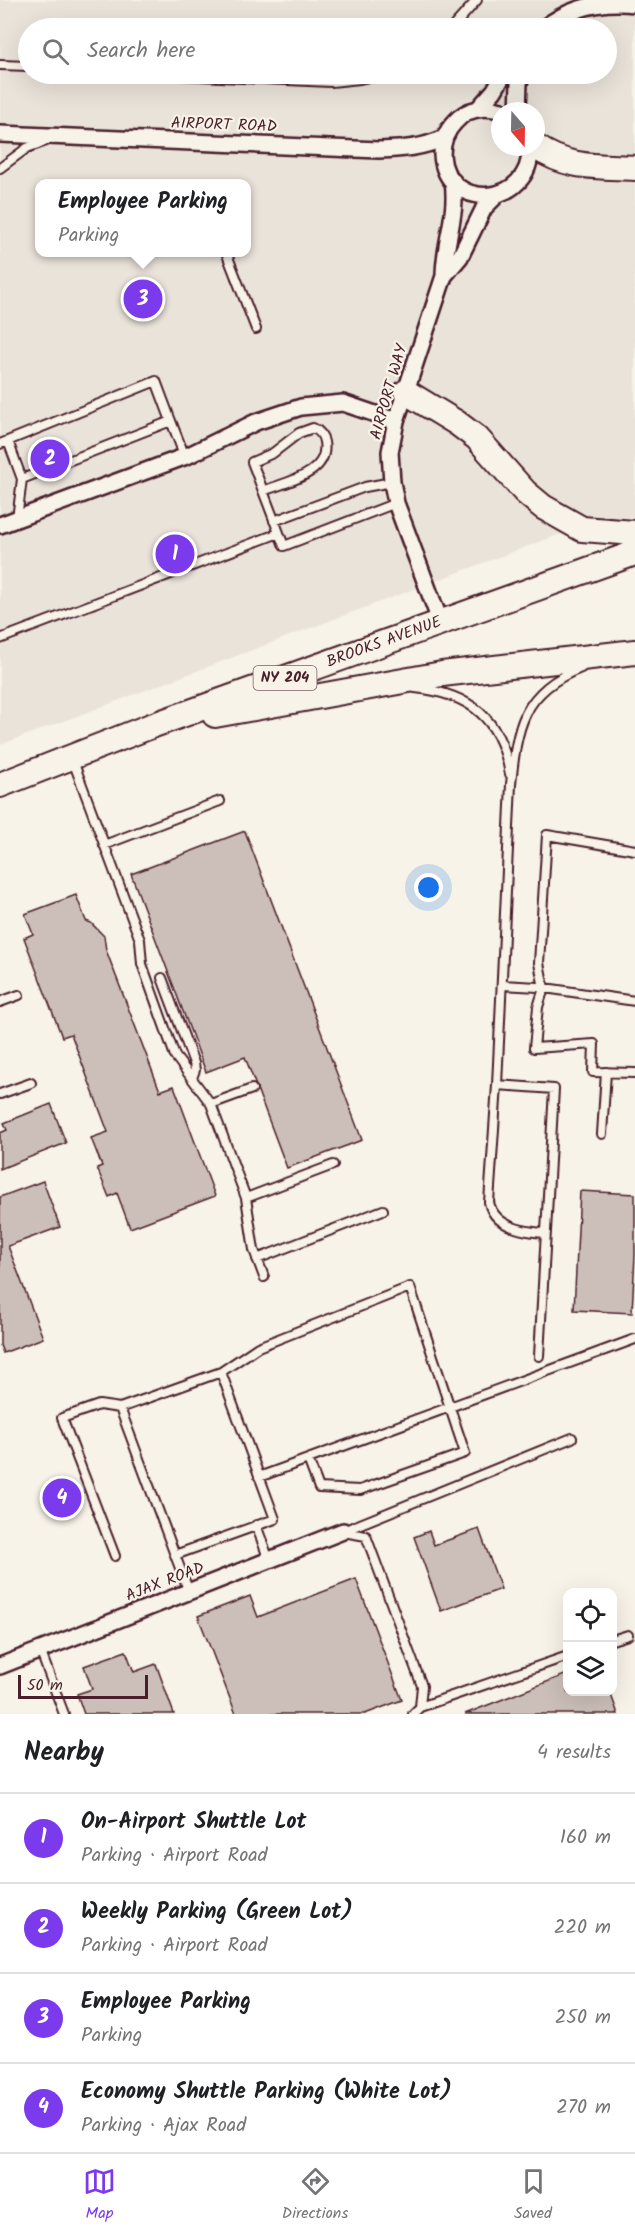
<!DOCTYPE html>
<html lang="en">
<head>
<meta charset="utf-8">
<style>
  body { margin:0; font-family:Kalam,sans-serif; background:#f2f2f2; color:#202124 }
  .controls { position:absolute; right:18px; bottom:18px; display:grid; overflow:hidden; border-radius:12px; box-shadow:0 6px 24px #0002 }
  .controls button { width:54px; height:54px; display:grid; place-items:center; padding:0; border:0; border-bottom:2px solid #e0e0e0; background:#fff; color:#202124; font:30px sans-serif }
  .compass { position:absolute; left:491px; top:102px; width:54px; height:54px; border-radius:50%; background:#fff; box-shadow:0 6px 24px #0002; rotate:160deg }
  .scale { position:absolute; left:18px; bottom:15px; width:130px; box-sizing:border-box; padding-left:6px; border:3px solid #4a1f2b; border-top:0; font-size:16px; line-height:21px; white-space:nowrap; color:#4a1f2b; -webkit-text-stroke:4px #f7f3e8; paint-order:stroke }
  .you { position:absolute; left:429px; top:888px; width:21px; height:21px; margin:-15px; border:4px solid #fff; border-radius:50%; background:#1a73e8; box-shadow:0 0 0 9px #1a73e833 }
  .badge { display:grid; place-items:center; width:39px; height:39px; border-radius:50%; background:#7c3aed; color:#fff; font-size:20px; font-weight:700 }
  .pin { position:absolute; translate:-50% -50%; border:3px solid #fff; box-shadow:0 2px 6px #0006 }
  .popup { position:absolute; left:35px; top:179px; width:216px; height:78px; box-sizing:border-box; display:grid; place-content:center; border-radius:12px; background:#fff; filter:drop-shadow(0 2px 4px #0005); font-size:20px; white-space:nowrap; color:#757577 }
  .popup b { font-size:22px; color:#202124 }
  .popup::after { content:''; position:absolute; left:50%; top:100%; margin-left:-12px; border:12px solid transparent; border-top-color:#fff }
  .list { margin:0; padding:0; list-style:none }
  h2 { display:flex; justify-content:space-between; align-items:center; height:78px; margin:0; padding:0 24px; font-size:26px }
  h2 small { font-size:20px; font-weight:400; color:#757577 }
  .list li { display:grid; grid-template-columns:39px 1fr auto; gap:18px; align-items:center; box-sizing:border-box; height:90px; padding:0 24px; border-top:2px solid #e0e0e0 }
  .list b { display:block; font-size:22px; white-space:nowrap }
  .list p { margin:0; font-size:20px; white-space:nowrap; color:#757577 }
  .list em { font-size:20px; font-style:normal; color:#757577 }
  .icon { flex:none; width:33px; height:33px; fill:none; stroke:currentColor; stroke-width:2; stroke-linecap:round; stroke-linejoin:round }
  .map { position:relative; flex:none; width:635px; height:1714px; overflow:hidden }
  .search { position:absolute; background:#fff; box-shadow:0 6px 24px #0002; left:18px; right:18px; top:18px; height:66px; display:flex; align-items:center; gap:15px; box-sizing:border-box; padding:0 21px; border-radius:33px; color:#757577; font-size:22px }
  .sheet { height:438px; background:#fff }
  nav { display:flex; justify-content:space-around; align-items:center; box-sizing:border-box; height:84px; border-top:2px solid #e0e0e0; background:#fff; font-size:16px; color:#757577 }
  nav a { display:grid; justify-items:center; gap:3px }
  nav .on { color:#7c3aed }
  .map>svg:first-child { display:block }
  .built { fill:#eae3da; fill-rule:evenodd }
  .building { fill:#ccbfb9; stroke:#4a1f2b; stroke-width:1.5 }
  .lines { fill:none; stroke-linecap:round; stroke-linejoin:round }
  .lane-casing { stroke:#4a1f2b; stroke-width:12 }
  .street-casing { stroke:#4a1f2b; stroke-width:20 }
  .primary-casing { stroke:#4a1f2b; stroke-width:28 }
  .lane { stroke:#f7f3e8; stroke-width:8 }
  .street { stroke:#f7f3e8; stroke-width:15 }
  .primary { stroke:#f7f3e8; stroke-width:24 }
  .labels { text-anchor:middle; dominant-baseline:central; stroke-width:4.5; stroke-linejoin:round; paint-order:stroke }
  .shield { fill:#f7f3e8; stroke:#7e5f64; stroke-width:1.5 }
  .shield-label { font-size:15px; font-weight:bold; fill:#4a1f2b }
  .street-label { font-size:16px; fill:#4a1f2b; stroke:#f7f3e8 }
</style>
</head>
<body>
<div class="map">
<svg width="635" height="1714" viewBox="0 0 635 1714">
  <rect width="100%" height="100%" fill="#f7f3e8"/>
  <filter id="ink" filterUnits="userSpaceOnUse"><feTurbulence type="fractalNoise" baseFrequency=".0167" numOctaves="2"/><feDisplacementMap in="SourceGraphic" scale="12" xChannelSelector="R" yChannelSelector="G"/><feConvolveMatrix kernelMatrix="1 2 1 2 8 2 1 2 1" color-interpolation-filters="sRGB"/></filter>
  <g filter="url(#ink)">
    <path class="built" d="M0,0H635V516L555,536L0,745ZM28,28H606V74H28ZM500,111H536V147H500ZM39,184H246V252H39Z"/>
    <path class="building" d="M245,831L362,1140L287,1168L245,1057L206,1072L131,874Z
      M76,895L86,921L91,923L104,936L106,950L160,1091L174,1086L215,1196L130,1228L117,1193L109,1197L97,1168L102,1166L91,1138L108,1132L71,1034L62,1037L24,938L33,934L25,914Z
      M51,1104L66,1143L0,1169V1133L7,1130L4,1123Z
      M43,1181L60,1227L8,1246L43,1338L3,1353L0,1345V1197Z
      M580,1191L635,1194V1255L632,1313L574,1310Z
      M479,1529L501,1589L441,1611L414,1537L429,1531L434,1545Z
      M356,1579L402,1700L365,1714H236L198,1616L250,1596L258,1617Z
      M126,1651L134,1672L156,1664L174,1714H84L77,1694L92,1689L84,1666Z
      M567,1674V1692H610L618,1714H465Z"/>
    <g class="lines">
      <g class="lane-casing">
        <path id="lane" d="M452,28L477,0
          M0,65L28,66
          M157,74L331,82L360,79L382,74
          M0,168L27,148L46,141
          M226,252L256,329
          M8,441L22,479
          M0,444L156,381L171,421
          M263,491C285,482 330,475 324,442C323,435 320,431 313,428L299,433L273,453L252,462L284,546L396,503
          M17,519L22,479L171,421L185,457
          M274,521L365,487L392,482
          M0,639L279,533
          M415,688C471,694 500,718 510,774
          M73,761L140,940L142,964L175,1056L211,1104L246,1198L254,1250L264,1277
          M104,845L220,801
          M635,850L547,835L539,963L544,988L538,1007L534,1048L594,1044L593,1072L635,1073
          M162,978L194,1063L195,1070L192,1078
          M502,985L538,987L635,1001
          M0,1002L19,995
          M497,1085L554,1089L539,1356
          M0,1094L31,1083
          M211,1104L252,1089
          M602,1134L606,1072
          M246,1198L333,1165
          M546,1233C524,1232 494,1227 489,1202L497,1085L511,784C517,727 522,691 581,668
          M257,1259L383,1210
          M221,1372L258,1347L410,1287L465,1453L360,1490L319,1488L308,1459
          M221,1372L275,1519L175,1555L120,1408Z
          M259,1477L635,1339
          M256,1525L269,1560
          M343,1531L572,1438
          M343,1532L366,1536L422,1686L420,1707L413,1714
          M175,1555L189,1592
          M115,1556L62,1418L99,1405L120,1408
          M612,1640L628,1635
          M40,1650L64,1714
          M420,1707L568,1656"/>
      </g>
      <g class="street-casing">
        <path id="street" d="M544,28C571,7 601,0 635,4
          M478,109L494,91L504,74
          M502,111C485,106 467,108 455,122C446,131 442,142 442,155C446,213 533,207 530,147
          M518,111L519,83L522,74
          M0,134L379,150C403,149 422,148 444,138
          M444,276L460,257L484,208L497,195
          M0,525L189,455L256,422L301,407L343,403L396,421
          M440,621L396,503L392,482L390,452L396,421L444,276C444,241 458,217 453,181
          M0,1666L343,1531"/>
      </g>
      <g class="primary-casing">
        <path id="primary" d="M536,147C568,169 598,166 635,168
          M406,392L457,423L477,438L525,492L543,507L582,529L635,533
          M215,715L442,674L635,652
          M0,785L151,726L635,553"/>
      </g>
      <use href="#lane" class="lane"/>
      <use href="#street" class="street"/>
      <use href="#primary" class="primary"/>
    </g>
  </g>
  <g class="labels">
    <rect class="shield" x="253.5" y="666" width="63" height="24" rx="4.5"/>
    <g class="shield-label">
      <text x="285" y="678">NY 204</text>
    </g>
    <g class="street-label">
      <text transform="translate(224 125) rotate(2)">AIRPORT ROAD</text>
      <text transform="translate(389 392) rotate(-74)">AIRPORT WAY</text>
      <text transform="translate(384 642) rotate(-20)">BROOKS AVENUE</text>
      <text transform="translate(165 1582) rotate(-21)">AJAX ROAD</text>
    </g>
  </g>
</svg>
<div class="controls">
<button><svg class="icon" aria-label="locate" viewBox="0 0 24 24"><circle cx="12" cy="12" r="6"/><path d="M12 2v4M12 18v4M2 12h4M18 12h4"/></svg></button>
<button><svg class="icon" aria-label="layers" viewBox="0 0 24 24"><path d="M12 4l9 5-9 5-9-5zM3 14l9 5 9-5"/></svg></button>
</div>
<svg class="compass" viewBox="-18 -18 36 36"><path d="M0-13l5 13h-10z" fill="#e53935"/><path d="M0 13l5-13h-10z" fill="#757577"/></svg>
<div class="scale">50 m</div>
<div class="you"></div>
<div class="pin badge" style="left:175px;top:554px">1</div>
<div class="pin badge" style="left:50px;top:459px">2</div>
<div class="pin badge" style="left:143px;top:299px">3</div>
<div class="popup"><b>Employee Parking</b>Parking</div>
<div class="pin badge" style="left:62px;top:1498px">4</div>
<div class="search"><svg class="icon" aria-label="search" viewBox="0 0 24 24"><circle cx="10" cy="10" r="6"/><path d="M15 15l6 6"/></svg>Search here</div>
</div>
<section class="sheet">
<h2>Nearby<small>4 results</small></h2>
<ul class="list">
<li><span class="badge">1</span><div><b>On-Airport Shuttle Lot</b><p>Parking · Airport Road</p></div><em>160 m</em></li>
<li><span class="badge">2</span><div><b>Weekly Parking (Green Lot)</b><p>Parking · Airport Road</p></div><em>220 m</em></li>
<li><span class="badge">3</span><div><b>Employee Parking</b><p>Parking</p></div><em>250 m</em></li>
<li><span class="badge">4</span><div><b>Economy Shuttle Parking (White Lot)</b><p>Parking · Ajax Road</p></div><em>270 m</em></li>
</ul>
</section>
<nav>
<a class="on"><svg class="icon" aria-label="map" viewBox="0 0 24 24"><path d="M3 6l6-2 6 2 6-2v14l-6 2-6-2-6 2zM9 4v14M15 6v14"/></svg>Map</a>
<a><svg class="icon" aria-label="directions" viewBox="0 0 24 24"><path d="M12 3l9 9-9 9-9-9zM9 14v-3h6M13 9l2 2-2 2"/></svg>Directions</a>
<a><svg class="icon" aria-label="saved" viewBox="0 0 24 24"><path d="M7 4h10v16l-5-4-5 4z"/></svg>Saved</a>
</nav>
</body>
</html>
